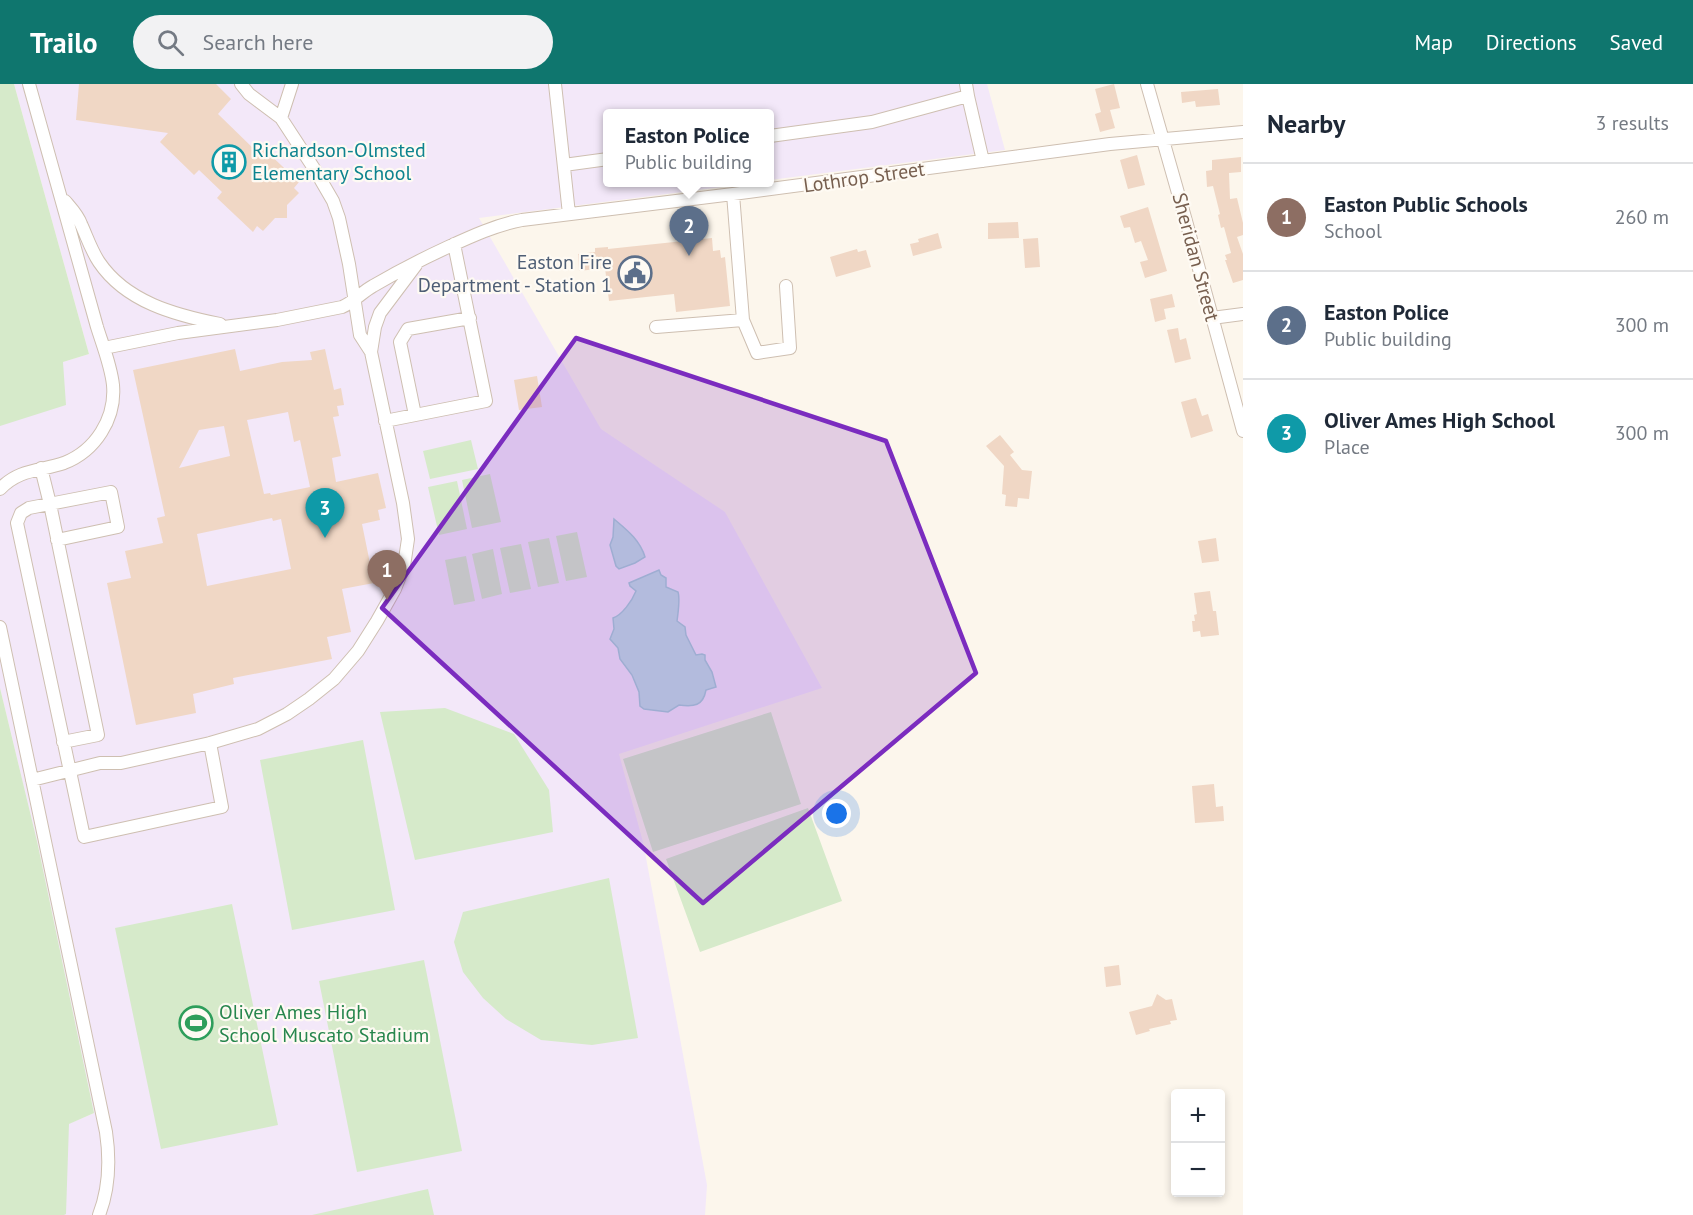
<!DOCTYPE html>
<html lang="en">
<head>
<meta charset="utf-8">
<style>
  body { margin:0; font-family:"PT Sans",sans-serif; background:#f2f2f3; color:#1f2937 }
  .controls { position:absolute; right:18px; bottom:18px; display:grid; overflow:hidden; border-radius:6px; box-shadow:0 3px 9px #0003 }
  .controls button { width:54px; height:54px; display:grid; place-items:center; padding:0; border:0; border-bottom:2px solid #e0e1e3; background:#fff; color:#1f2937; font:30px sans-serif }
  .you { position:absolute; left:837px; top:730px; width:21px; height:21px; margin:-15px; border:4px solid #fff; border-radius:50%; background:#1a73e8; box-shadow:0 0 0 9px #1a73e833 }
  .badge { display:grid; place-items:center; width:39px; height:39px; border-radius:50%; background:#0f766e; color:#fff; font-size:20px; font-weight:700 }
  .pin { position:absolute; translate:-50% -50px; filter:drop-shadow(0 2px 3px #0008) }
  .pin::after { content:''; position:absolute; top:32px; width:21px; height:18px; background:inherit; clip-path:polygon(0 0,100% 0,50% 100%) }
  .popup { position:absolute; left:603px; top:25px; width:171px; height:78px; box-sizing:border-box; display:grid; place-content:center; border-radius:6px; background:#fff; filter:drop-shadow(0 2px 4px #0005); font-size:20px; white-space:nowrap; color:#747a83 }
  .popup b { font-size:22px; color:#1f2937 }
  .popup::after { content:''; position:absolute; left:50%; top:100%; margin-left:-12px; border:12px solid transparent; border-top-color:#fff }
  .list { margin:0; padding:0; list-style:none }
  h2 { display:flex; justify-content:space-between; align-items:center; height:78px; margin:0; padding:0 24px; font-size:26px }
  h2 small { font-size:20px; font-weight:400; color:#747a83 }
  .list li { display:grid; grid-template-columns:39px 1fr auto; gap:18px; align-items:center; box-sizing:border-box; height:108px; padding:0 24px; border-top:2px solid #e0e1e3 }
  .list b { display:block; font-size:22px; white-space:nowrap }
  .list p { margin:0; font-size:20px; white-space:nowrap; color:#747a83 }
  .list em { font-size:20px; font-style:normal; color:#747a83 }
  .icon { flex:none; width:33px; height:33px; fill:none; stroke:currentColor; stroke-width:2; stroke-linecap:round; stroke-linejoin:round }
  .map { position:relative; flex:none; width:1243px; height:1131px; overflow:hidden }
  header { display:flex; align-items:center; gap:36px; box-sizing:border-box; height:84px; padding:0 30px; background:#0f766e; color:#fff }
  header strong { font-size:28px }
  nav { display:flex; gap:33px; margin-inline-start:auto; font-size:21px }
  .search { width:420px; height:54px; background:#f2f2f3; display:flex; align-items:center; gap:15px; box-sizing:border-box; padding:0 21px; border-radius:33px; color:#747a83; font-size:22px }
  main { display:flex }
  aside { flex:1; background:#fff }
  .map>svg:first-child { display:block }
  .education { fill:#f3e8f9 }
  .green { fill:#d6eaca }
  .water { fill:#c1dfe5; stroke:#a7ced7; stroke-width:1.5 }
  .building { fill:#f0d7c5; fill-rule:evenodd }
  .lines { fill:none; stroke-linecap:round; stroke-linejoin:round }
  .minor-casing { stroke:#cebfb1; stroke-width:14 }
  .minor { stroke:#fff; stroke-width:12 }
  .marked { fill:#7b2cbf; fill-opacity:0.2; stroke:#7b2cbf; stroke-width:4.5; stroke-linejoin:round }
  .labels { text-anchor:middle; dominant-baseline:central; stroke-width:4.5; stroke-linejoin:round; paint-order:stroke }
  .culture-label { font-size:20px; fill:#0d838f; stroke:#fefaf3; text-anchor:start }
  .street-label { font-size:20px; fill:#775f4f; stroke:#fefaf3 }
  .service-label { font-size:20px; fill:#4e5e75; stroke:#fefaf3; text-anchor:end }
  .leisure-label { font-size:20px; fill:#27864d; stroke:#fefaf3; text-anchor:start }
</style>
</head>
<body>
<header>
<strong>Trailo</strong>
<div class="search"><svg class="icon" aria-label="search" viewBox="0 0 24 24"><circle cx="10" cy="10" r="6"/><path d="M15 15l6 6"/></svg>Search here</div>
<nav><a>Map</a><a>Directions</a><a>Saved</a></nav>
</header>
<main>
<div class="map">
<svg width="1243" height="1131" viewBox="0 0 1243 1131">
  <rect width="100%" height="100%" fill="#fcf6ec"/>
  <path class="education" d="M14,0H987L1005,66L770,96V30H608V98L753,99L479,134L601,345L725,428L822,604L619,670L643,758L677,938L707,1101L705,1131H0V1069L94,1029L37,757L0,604V297L89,270Z"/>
  <path class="green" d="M0,0H14L89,270L63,278L66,321L0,342Z
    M471,356L478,385L430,395L423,367Z
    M490,390L501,438L472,444L462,396Z
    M457,397L467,445L439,451L428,403Z
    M577,448L587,493L566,497L556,452Z
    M549,454L559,499L538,503L528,458Z
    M521,460L531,505L510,509L500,464Z
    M493,465L502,510L482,515L472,470Z
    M466,472L475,517L454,521L445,476Z
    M0,604L37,757L94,1029L69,1040L66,1130L64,1131H0Z
    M445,624L514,650L549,706L553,748L415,776L380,628Z
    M771,628L801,720L653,768L623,675Z
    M363,656L395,826L292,846L260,676Z
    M808,724L842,817L700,868L666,775Z
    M609,794L638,954L592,961L541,956L506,935L483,914L463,888L454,858L463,828Z
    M232,820L278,1041L161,1065L115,844Z
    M424,876L462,1067L357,1088L319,897Z
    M428,1105L434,1131H312Z"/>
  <path class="water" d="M614,435C627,446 640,456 645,473L635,479L619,485L616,482L610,461L613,453Z
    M659,486L661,491L666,494V503L678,508C680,514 678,530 677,537L685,543L686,551L696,571L702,570L705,571V576L712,588L716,603L706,606C703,622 694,623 679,621L668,628L644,625L640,622L639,608L632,591L620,575L618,564L610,555L614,545L613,534C622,531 632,517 636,507L630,502L629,499Z"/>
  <path class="building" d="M79,0H216L231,15L218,30L259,70L264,65L299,98L294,104L299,109L287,121V134H275L263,147L257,142L253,148L217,114L222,108L199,86L194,91L160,58L168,49L76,36Z
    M1114,0L1120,24L1110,26L1115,44L1100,48L1095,30L1101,28L1095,5Z
    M1218,5L1220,21L1196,23L1195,17L1182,19L1181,8Z
    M1137,71L1145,101L1128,105L1120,76Z
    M1241,73V88L1229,89L1230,115L1237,114L1243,139V151L1237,153L1243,170V196L1233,199L1225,176H1227L1225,171L1231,169L1224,143L1221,144L1218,131L1220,130L1213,102L1207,103L1206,87L1212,86V76Z
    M1148,123L1167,187L1145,194L1140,178L1148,176L1141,157L1135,159L1130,143L1124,144L1120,132Z
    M1018,138L1019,154L988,155V139Z
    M938,149L942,164L913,172L910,160L919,158L918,155Z
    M712,154L713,167L720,166L721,174L725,173L730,222L676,228L674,210L609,217L605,184L579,187L578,170L595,168V164L608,163V165Z
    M1038,154L1040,183L1025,184L1023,155Z
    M857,165L858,168L866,166L871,183L836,193L830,173Z
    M1172,210L1175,223L1164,225L1166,235L1155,238L1150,215Z
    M1178,244L1180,256L1186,254L1191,275L1175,279L1167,246Z
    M235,265L240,287L282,278L312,276L310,268L325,265L334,306L341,304L344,321L337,322L339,332L333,333L341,372L332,374L336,398L378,389L386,424L378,426L380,436L362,440L374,499L342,505L351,548L327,553L332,575L233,594L234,600L193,610L196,629L136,641L107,499L131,494L125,467L163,459L157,434L165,432L133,286ZM288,328L294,358L300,356L310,403L271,411L270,409L264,410L247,336ZM224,342L230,372L179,384L199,346ZM272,434L273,437L281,435L291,485L207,502L197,450Z
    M537,292L542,323L519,326L514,296Z
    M1196,314L1202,332L1208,330L1213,347L1191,354L1181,318Z
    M1000,351L1014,368L1010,371L1022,386L1032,387L1029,415L1018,414L1017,423L1005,422L1006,411L1002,410L1004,382L986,362Z
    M1216,454L1219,477L1202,479L1198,457Z
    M1210,507L1213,527H1216L1219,551L1201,553L1200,547L1193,548L1192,537H1195L1194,531L1197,530L1194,509Z
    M1214,700L1216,723L1223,722L1224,737L1195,739L1192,702Z
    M1119,881L1121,901L1106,903L1104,883Z
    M1157,910L1166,916L1172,915L1177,936L1170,937L1171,940L1149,945L1150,947L1136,951L1129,928L1152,922Z"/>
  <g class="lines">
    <g class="minor-casing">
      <path id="minor" d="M241,0L249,10L281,34L315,86L333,117L339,134L349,180L360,251L371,268
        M555,0L569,130
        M966,0L968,12
        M1147,0L1186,137L1243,347
        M281,34L292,0
        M770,52L872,38L968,12L983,77
        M564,81L608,75
        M65,117C71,124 78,131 81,140C87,153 91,166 99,178C126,218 175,231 220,240
        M1212,234L1243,230
        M743,236L757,269L790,264L786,202
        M656,243L743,236L733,110
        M104,264L178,249L277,236L342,223C354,218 362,208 373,202C397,188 422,175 448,163C472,152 496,141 522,136L733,110L1110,60L1243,48
        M415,331L400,258L408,245L470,234
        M385,337L486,317L454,160
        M41,384L50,420L98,651L63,658
        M0,405C19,385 40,387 64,379C95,367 116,335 113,301C111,282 103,262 97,243L29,0
        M57,456L118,443L111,408L29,424L21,429L17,439L84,753L222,723L210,659
        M0,543L106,1048C110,1075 109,1105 99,1131
        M32,696L100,679H121L210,659L258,645L287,630L309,615L334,595L358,567L377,537L395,505L404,482L408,455L403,419L371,268L375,243L380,229L416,181"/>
    </g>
    <use href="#minor" class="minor"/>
  </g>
  <path class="marked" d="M576,254L886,357L976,589L703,819L382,524Z"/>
  <defs>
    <g id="building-ring" transform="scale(1.725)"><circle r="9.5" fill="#fefaf3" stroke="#0f9aa8" stroke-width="1.5"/><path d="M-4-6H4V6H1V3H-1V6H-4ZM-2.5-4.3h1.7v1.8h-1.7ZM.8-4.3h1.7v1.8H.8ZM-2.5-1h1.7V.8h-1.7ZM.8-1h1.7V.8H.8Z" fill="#0f9aa8"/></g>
    <g id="civic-ring" transform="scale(1.725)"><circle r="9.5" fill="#fefaf3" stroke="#5c6f8a" stroke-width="1.5"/><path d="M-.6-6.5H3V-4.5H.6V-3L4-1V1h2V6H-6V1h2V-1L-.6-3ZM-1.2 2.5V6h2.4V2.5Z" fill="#5c6f8a"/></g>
    <g id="stadium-ring" transform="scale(1.725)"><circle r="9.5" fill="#fefaf3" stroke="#2e9e5b" stroke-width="1.5"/><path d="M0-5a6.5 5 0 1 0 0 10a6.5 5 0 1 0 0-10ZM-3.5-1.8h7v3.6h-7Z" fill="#2e9e5b"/></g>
  </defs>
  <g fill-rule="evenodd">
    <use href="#building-ring" x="229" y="78"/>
    <use href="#civic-ring" x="635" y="189"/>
    <use href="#stadium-ring" x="196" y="939"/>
  </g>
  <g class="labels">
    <g class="culture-label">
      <text x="252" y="66">Richardson-Olmsted<tspan x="252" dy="23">Elementary School</tspan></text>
    </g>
    <g class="street-label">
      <text transform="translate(864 93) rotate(-8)">Lothrop Street</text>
      <text transform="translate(1196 173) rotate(75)">Sheridan Street</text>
    </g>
    <g class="service-label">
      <text x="612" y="178">Easton Fire<tspan x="612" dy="23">Department - Station 1</tspan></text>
    </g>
    <g class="leisure-label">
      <text x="219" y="928">Oliver Ames High<tspan x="219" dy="23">School Muscato Stadium</tspan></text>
    </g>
  </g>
</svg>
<div class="controls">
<button>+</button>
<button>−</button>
</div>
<div class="you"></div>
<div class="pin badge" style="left:387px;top:516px;background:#8d6e63">1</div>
<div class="pin badge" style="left:689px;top:172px;background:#5c6f8a">2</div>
<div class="popup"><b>Easton Police</b>Public building</div>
<div class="pin badge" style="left:325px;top:454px;background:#0f9aa8">3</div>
</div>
<aside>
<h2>Nearby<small>3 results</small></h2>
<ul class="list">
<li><span class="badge" style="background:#8d6e63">1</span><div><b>Easton Public Schools</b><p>School</p></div><em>260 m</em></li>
<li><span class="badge" style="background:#5c6f8a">2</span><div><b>Easton Police</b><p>Public building</p></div><em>300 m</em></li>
<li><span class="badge" style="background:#0f9aa8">3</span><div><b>Oliver Ames High School</b><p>Place</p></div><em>300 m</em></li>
</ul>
</aside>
</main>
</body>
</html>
